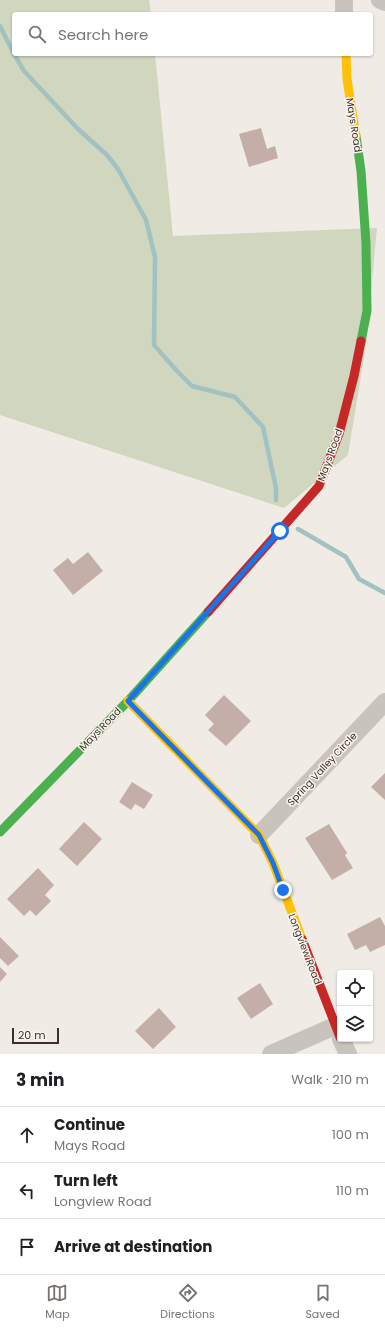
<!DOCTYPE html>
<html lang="en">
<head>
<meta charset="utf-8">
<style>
  body { margin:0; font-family:Poppins,sans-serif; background:#f2f2f2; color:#202124 }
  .controls { position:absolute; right:12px; bottom:12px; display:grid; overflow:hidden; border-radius:4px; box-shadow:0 1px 3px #0004 }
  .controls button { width:36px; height:36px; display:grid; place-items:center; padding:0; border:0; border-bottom:1px solid #e0e0e0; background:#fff; color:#202124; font:20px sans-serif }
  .scale { position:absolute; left:12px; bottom:10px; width:47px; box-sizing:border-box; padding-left:4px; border:2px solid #3b302b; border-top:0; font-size:11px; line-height:14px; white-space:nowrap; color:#3b302b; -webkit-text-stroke:3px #fbf5ee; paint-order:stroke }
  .stop { position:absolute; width:12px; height:12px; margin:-9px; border:3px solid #1a73e8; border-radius:50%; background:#fff }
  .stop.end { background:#1a73e8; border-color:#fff; box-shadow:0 1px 4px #0008 }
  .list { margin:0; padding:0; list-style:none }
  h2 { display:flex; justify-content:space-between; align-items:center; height:52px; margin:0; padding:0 16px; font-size:17px }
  h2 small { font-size:13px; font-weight:400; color:#757577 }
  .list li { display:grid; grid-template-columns:26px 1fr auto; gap:12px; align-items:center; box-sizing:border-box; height:56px; padding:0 16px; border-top:1px solid #e0e0e0 }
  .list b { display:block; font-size:15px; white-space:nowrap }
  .list p { margin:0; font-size:13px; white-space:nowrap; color:#757577 }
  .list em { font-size:13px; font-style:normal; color:#757577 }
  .icon { flex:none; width:22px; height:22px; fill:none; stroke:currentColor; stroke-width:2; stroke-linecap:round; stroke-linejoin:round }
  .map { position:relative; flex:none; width:385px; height:1054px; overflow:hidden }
  .search { position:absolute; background:#fff; box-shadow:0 1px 3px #0004; left:12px; right:12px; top:12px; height:44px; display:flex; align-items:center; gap:10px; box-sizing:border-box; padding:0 14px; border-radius:4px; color:#757577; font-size:15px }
  .sheet { height:220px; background:#fff }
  nav { display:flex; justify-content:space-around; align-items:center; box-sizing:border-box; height:56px; border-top:1px solid #e0e0e0; background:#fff; font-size:11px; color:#757577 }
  nav a { display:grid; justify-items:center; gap:2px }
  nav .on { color:#7a716c }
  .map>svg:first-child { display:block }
  .green { fill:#d1d6bf }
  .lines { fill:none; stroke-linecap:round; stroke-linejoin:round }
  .stream { stroke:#a1c2c1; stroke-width:4.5 }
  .building { fill:#c3afa7 }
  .street { stroke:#c9c3be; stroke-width:18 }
  .fast { stroke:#4caf50; stroke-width:9 }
  .slow { stroke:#ffc107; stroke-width:9 }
  .jam { stroke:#c62828; stroke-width:9 }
  .route { stroke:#1a73e8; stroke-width:5 }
  .labels { text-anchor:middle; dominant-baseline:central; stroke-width:3; stroke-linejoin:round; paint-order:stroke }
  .street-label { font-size:10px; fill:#3b302b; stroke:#fbf5ee }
</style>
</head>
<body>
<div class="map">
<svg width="385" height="1054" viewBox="0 0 385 1054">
  <rect width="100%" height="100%" fill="#f0ebe5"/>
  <path class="green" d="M0,0H149L151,14H14V54H155L173,236L377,228L366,345L348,455L284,508L0,415Z"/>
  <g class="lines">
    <path class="stream" d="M0,26L14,54
      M14,54L24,71L78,129L107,155L118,169L146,220L155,257L154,345L176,370L192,386L235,397L263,427L276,488V500
      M298,529L346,557L359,579L385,593"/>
  </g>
  <path class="building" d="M261,128L267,149L275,146L278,158L249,167L239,134Z
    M88,552L103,571L73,595L53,570L68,558L73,564Z
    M224,695L251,721L226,746L208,730L214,724L205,715Z
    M385,773V800L371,787Z
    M132,782L153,795L144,809L135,804L131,810L119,802Z
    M84,822L102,839L77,866L59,849Z
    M329,824L347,853L345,855L353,868L332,880L305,838Z
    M38,868L54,885L45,895L51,901L36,916L30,910L24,916L7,899Z
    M380,917L385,926V945L370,952L366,945L355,950L347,934Z
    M0,937L19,956L8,966L0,958Z
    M0,967L7,974L0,982Z
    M260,983L273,1004L251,1019L237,998Z
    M159,1008L176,1027L153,1049L135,1031Z"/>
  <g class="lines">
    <path class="street" d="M344,0V14
      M380,0L385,2
      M259,835L385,702
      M341,1039L348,1054
      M271,1054L335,1026"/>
    <path class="fast" d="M356,136L361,171L366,243L367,311L361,341
      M0,832L128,701L208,612"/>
    <path class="slow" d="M346,54L347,79L356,136
      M128,701L259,835L273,863L302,939"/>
    <path class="jam" d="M208,612L319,486L339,434L354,376L361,341
      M302,939L340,1037"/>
  </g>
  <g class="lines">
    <path class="route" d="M280,531L128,701L259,835L273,863L283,890"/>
  </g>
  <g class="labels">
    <g class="street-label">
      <text transform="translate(354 125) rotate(81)">Mays Road</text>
      <text transform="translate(330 455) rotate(-70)">Mays Road</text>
      <text transform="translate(100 729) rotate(-46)">Mays Road</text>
      <text transform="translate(322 769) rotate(-47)">Spring Valley Circle</text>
      <text transform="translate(305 949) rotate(69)">Longview Road</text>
    </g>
  </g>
</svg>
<div class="controls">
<button><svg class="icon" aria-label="locate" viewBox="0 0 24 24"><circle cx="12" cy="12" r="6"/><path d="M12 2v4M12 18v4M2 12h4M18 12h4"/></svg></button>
<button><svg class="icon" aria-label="layers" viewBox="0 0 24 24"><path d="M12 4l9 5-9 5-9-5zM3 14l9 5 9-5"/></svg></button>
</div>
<div class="scale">20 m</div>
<div class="stop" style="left:280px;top:531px"></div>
<div class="stop end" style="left:283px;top:890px"></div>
<div class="search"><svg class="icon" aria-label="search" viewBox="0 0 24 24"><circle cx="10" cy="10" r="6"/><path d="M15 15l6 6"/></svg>Search here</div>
</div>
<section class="sheet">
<h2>3 min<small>Walk · 210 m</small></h2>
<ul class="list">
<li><svg class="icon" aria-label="ahead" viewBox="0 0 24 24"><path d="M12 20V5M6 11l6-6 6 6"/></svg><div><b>Continue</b><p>Mays Road</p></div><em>100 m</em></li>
<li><svg class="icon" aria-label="left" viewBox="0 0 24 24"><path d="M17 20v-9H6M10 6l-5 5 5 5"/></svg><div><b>Turn left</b><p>Longview Road</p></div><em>110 m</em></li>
<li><svg class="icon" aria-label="arrive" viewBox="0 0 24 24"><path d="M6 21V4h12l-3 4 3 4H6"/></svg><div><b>Arrive at destination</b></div></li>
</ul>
</section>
<nav>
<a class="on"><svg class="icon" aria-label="map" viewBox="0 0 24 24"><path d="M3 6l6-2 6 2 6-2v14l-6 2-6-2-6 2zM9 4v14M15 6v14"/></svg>Map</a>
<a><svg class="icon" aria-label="directions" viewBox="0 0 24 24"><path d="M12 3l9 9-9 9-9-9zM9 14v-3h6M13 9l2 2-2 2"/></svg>Directions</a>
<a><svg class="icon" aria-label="saved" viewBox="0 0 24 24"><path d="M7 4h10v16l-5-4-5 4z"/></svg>Saved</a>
</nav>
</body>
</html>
